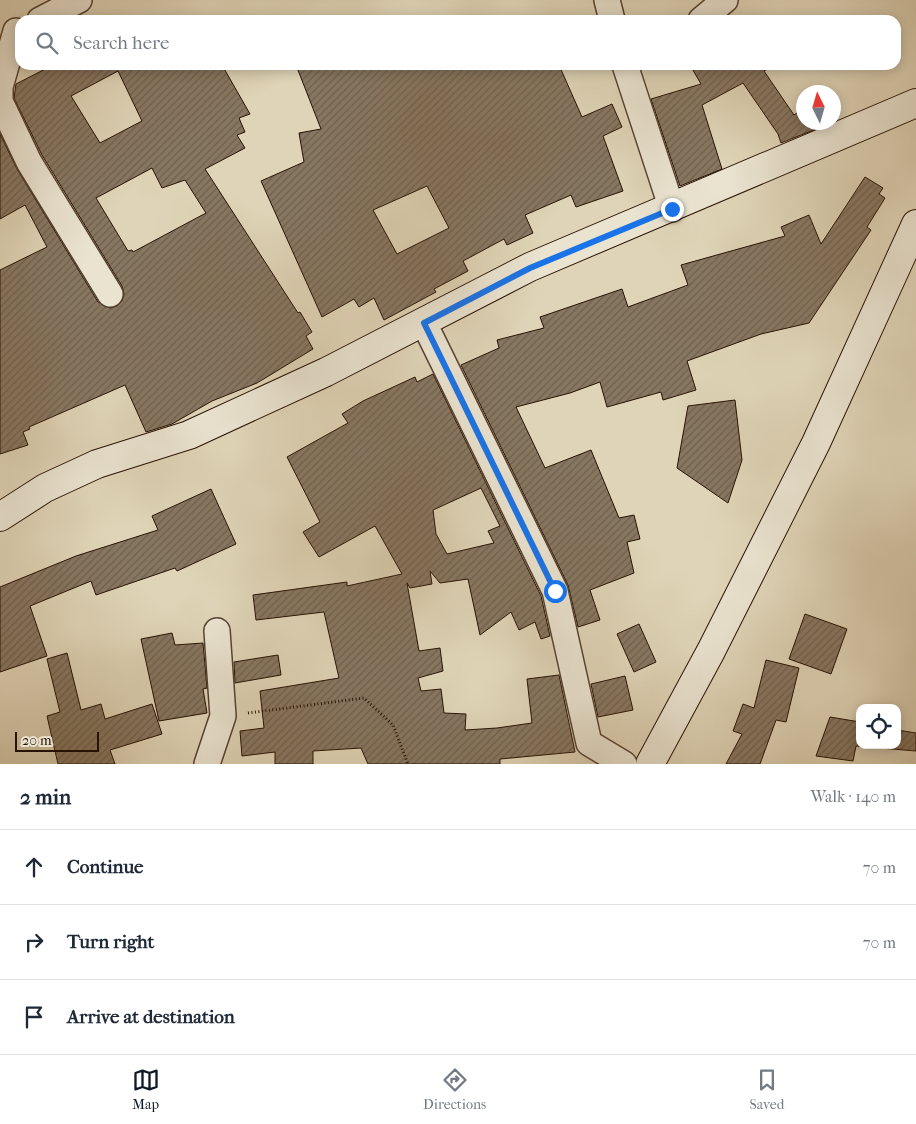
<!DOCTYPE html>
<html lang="en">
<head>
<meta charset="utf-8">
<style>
	:root { --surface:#fff; --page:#f2f2f3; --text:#1f2937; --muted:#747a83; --line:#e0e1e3; --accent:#111827 }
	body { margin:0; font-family:"IM FELL French Canon",serif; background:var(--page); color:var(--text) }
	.controls { position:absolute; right:15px; bottom:15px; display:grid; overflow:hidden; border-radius:10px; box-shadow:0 2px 12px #0003 }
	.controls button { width:45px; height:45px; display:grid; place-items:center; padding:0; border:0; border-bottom:1px solid var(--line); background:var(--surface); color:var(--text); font:25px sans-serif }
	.compass { position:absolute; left:796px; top:85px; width:45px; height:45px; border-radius:50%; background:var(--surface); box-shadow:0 2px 12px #0003; rotate:355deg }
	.scale { position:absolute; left:15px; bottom:12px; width:84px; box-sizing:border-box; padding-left:5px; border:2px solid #281204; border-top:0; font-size:14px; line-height:18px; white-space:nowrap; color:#281204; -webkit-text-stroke:4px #eae3d0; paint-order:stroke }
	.stop { position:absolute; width:15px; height:15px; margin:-11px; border:4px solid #1a73e8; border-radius:50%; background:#fff }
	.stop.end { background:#1a73e8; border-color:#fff; box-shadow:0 1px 5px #0008 }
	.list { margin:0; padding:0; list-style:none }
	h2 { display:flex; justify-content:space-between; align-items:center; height:65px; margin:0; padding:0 20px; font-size:21px }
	h2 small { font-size:16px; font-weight:400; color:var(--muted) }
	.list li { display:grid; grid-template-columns:32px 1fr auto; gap:15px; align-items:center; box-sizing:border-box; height:75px; padding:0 20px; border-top:1px solid var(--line) }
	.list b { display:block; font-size:19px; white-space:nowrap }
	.list em { font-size:16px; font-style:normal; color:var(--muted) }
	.icon { flex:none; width:28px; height:28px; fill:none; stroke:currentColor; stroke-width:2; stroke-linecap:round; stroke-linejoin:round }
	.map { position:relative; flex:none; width:916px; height:764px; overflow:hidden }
	.search { position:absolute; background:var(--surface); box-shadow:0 2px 12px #0003; left:15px; right:15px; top:15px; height:55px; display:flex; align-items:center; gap:12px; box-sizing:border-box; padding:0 18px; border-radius:15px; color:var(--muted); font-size:19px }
	.sheet { height:290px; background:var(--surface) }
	nav { display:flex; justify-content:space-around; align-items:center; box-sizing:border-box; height:70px; border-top:1px solid var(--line); background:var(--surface); font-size:14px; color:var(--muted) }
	nav a { display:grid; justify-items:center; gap:2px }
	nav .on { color:var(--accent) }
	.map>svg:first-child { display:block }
</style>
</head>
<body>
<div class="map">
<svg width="916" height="764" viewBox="0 0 916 764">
	<defs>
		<pattern id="building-hatch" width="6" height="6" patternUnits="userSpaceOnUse" patternTransform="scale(1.25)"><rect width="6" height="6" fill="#877761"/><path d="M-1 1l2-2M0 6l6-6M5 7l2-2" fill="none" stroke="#6e604e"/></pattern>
	</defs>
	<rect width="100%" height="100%" fill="#dfd4b7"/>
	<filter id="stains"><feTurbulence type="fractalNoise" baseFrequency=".004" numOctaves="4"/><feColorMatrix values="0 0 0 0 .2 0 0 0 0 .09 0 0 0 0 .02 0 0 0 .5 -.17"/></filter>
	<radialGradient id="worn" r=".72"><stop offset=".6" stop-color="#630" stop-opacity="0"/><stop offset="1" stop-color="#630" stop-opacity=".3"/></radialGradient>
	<g fill="url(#building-hatch)" stroke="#281204" fill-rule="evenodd">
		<path d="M53,65h169l28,49 -11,4 6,14 -8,3 8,13 -40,21 93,144 2,-1 12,20 -6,4 7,13 -56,34 -45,18 -40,23 -26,8 -21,-47 -96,42 1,2 -7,3 5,13 -28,9v-184l47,-23 -22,-42 -25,14v-85l17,35 81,133 12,6 7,-2 5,-5 2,-7 -2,-8 -80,-131 -28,-57 2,-14zM118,71l24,50 -42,22 -29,-47zM152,168l10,20 23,-8 21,33 -73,39 -1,-2 -4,1 -32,-53z"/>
		<path d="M296,65h263l23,52 30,-13 10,23 -19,9 20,55 -47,16 -5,-12 -46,20 8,18 -26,12 -3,-6 -41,22 5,10 -34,18 2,3 -52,28 -10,-22 -15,9 -5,-8 -32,18 -61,-136 43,-19 -5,-29 22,-4zM427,186l22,42 -52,26 -24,-44z"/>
		<polygon points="690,65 775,65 764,71 794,115 804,108 804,122 819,122 821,127 781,143 778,134 743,83 702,105 722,169 680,186 651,99 701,84"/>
		<polygon points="865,177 883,188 879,194 885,198 867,227 871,230 809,323 761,334 687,361 696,390 663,400 661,392 607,407 600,382 570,393 516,407 545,468 591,450 619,518 634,515 640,539 627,542 634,573 590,590 600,620 578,627 568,585 461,365 499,348 497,340 544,328 540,317 622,289 628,307 688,285 681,265 785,236 781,227 809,215 821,244"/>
		<path d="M433,374l108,222 9,40 -9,3 -6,-17 -16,8 -8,-18 -31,23 -12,-56 -28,4 -10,-12 2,13 -22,4 -3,-5 12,68 21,-3 3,23 -25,7 3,13 20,-2 3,24 22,1 -1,16 32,-2 35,-5 -5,-44 32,-4 16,77 -75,7v5h-132l-7,-16 -48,3v13h-38v-12l-33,4 -2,-25 24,-3 -4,-37 79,-13 -15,-66 -68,8 -3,-25 94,-13v4l55,-12 -27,-48 -56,31 -16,-25 17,-10 -33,-65 61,-34 -6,-9 21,-13 52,-24 2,5zM481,488l19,38 -12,5 6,12 -47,11 -11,-20 -3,-24z"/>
		<polygon points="735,400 742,460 728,503 677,468 688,406"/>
		<polygon points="211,489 236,544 177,571 175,568 96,595 91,581 30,606 47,656 0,672 0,587 76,556 158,530 152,516"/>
		<polygon points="805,614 847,629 831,674 789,659"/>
		<polygon points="639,624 656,662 634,672 617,634"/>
		<polygon points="172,633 175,645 203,643 207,688 203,689 207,713 159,721 141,639"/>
		<polygon points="67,653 81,710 101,704 105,719 152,704 162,734 110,750 115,764 58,764 47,716 60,712 47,659"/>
		<polygon points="278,655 281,675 235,683 234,662"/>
		<polygon points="766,660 799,668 786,722 776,720 760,764 726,764 742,734 733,731 743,704 754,708"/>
		<polygon points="625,676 633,710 598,717 591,684"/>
		<polygon points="830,717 860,722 860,745 897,745 897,730 916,733 916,751 856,746 853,761 816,756"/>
	</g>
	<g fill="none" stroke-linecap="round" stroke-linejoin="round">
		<defs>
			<g id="street">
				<polyline points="607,0 612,20"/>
				<polyline points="40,20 79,0"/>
				<polyline points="701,20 725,0"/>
				<polyline points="16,31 0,87 0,101 29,162 110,294"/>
				<polyline points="625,65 672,209"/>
				<polyline points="424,323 555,591 589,743 624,764"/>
				<polyline points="207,764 223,716 217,631"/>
			</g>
			<g id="secondary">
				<polyline points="0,517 45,488 97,464 189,435 326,372 530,267 916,103"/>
				<polyline points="650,764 711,651 816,443 916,224"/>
			</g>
		</defs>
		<use href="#street" stroke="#564231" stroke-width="28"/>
		<use href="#secondary" stroke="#281204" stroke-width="30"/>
		<polyline stroke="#281204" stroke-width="3" stroke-dasharray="1 2.5" stroke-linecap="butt" points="248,713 364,698 393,725 408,764"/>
		<use href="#street" stroke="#eae3d0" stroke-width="25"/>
		<use href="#secondary" stroke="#eae3d0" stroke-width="28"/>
	</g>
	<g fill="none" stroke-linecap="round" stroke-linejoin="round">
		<polyline stroke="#1a73e8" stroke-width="6" points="555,591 424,323 530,268 672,209"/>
	</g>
	<rect width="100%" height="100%" filter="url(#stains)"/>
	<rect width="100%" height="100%" fill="url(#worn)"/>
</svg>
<div class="controls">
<button><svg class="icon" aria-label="locate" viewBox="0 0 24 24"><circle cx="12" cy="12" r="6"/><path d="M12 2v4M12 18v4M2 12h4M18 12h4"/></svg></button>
</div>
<svg class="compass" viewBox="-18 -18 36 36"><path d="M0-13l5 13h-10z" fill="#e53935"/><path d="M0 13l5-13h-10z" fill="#747a83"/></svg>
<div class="scale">20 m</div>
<div class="stop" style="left:555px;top:591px"></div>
<div class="stop end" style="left:672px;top:209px"></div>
<div class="search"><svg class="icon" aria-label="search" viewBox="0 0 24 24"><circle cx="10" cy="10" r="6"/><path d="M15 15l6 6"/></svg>Search here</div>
</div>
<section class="sheet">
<h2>2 min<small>Walk · 140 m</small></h2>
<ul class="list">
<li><svg class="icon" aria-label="ahead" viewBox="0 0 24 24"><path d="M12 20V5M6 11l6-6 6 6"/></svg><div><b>Continue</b></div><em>70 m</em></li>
<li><svg class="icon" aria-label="right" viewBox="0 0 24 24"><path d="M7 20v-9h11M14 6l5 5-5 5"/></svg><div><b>Turn right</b></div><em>70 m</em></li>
<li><svg class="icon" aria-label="arrive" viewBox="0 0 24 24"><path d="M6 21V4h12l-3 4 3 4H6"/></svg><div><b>Arrive at destination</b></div></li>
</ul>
</section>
<nav>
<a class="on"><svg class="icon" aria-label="map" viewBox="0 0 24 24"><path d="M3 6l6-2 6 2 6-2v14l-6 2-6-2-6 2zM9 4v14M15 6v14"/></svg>Map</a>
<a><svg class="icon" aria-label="directions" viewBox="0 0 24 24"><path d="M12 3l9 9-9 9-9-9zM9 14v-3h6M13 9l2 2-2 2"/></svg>Directions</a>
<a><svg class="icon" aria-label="saved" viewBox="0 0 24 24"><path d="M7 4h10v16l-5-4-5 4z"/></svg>Saved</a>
</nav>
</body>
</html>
